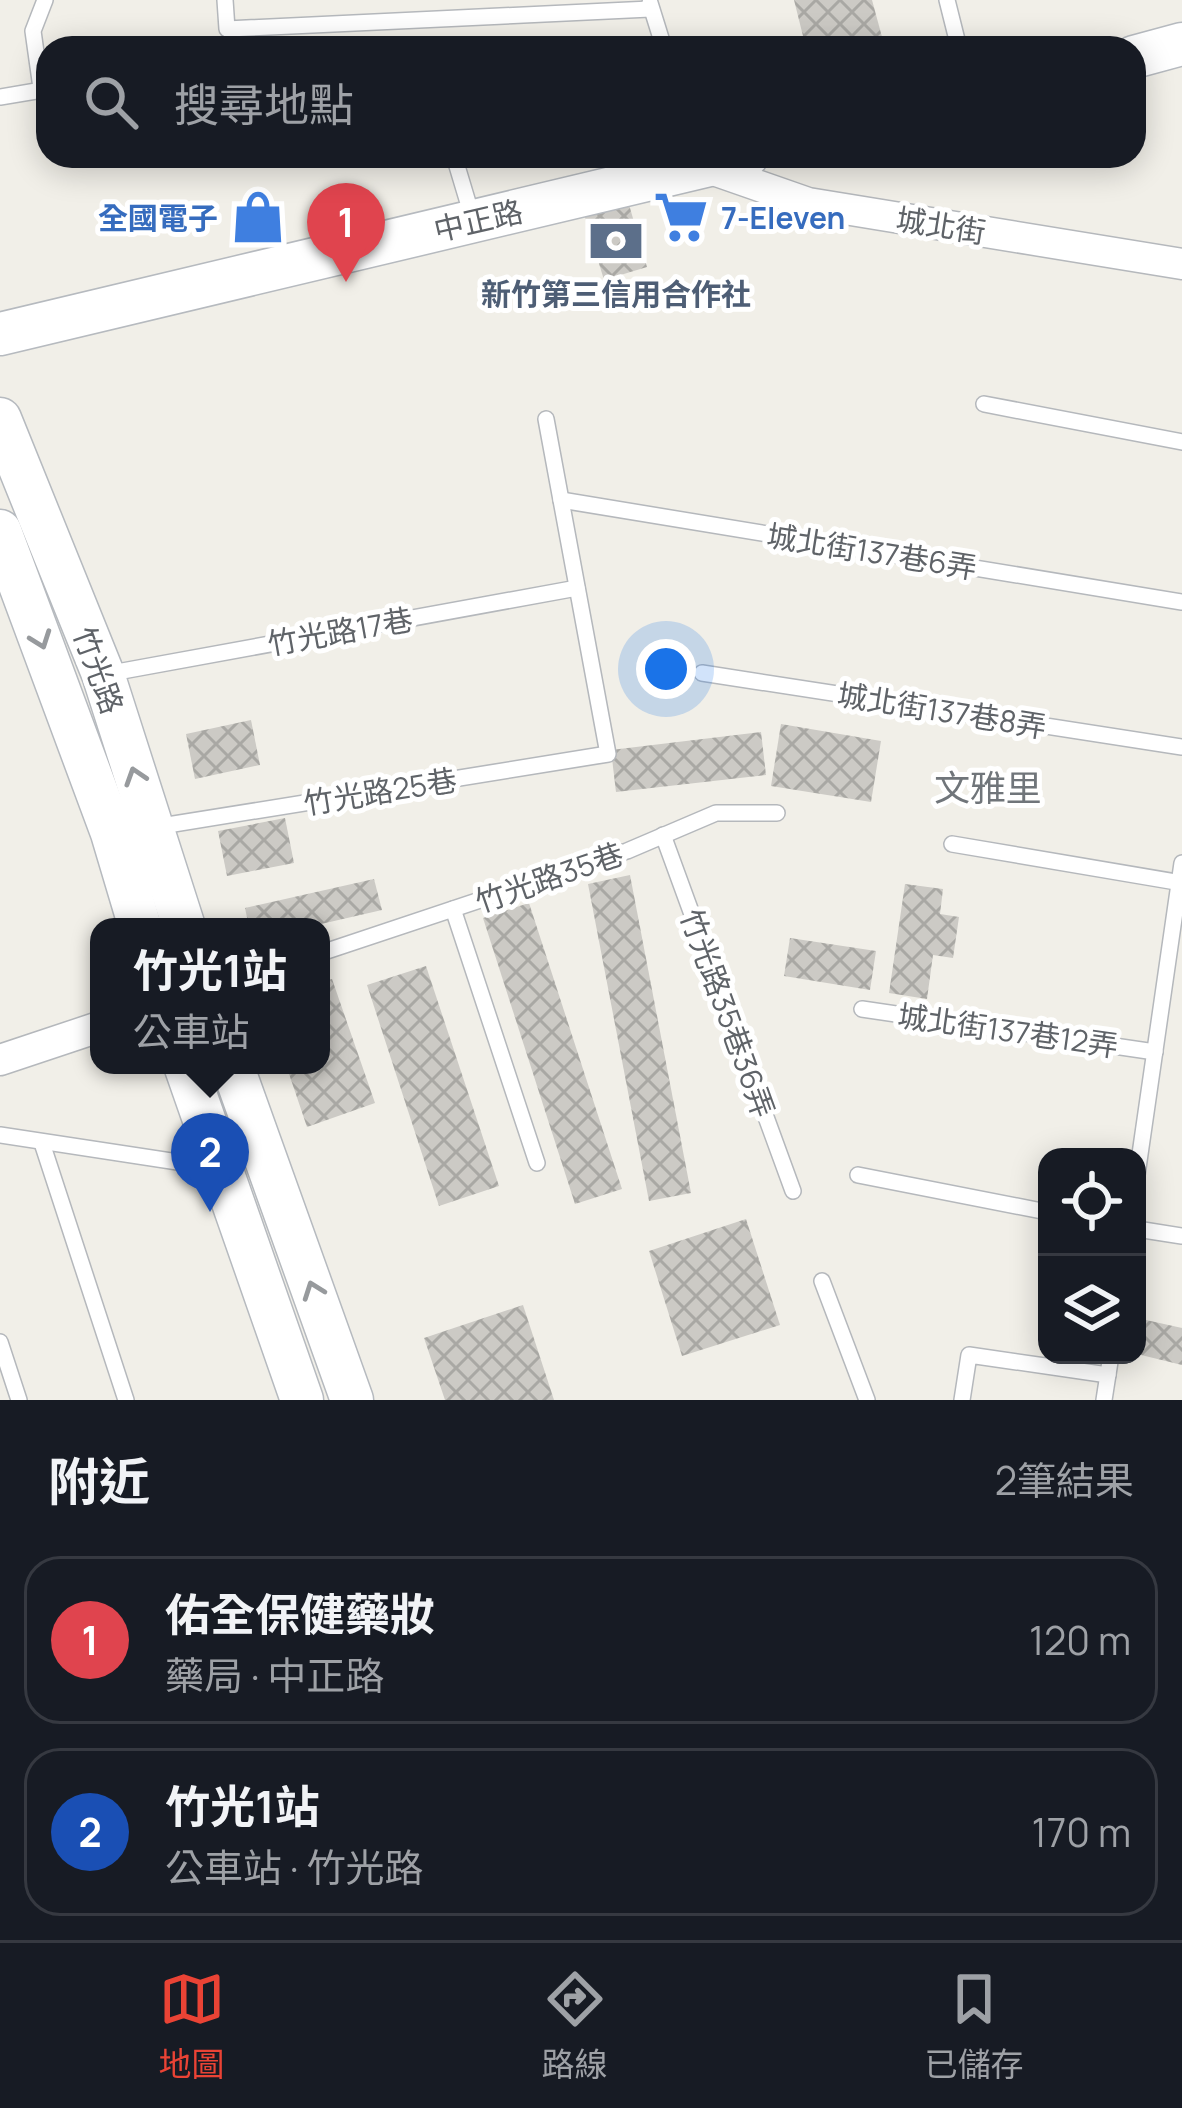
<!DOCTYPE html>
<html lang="zh-TW">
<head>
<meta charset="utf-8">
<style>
	:root { --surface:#171b24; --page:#20242c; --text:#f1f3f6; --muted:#9ea1a6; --line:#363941; --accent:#ea4335 }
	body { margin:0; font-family:Manrope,"Noto Sans TC",sans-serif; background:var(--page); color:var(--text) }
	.controls { position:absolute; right:36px; bottom:36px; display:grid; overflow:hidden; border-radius:24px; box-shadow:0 6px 30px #0003 }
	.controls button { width:108px; height:108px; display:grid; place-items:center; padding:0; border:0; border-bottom:3px solid var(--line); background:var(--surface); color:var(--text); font:60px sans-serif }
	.you { position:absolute; left:666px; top:669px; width:42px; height:42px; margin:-30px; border:9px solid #fff; border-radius:50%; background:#1a73e8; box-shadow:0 0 0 18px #1a73e833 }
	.badge { display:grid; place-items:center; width:78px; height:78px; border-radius:50%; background:var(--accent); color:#fff; font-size:39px; font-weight:700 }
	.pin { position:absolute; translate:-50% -99px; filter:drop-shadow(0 3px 6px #0008) }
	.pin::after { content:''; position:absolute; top:63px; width:42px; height:36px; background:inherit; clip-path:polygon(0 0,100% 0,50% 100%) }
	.popup { position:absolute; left:90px; top:918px; width:240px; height:156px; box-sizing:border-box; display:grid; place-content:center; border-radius:24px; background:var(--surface); filter:drop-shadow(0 3px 9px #0005); font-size:39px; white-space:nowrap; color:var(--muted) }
	.popup b { font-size:45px; color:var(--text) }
	.popup::after { content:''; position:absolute; left:50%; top:100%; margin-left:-24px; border:24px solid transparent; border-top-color:var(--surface) }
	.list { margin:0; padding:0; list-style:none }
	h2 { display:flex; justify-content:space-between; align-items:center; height:156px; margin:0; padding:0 48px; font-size:51px }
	h2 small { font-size:39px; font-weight:400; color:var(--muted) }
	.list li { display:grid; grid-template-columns:78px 1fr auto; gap:36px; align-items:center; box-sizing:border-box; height:168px; margin:0 24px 24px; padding:0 24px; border:3px solid var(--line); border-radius:36px }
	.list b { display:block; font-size:45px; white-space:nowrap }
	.list p { margin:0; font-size:39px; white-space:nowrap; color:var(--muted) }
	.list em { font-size:39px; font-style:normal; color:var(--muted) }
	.icon { flex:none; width:66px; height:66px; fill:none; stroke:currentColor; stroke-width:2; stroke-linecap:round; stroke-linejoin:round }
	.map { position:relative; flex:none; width:1182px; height:1400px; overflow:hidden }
	.search { position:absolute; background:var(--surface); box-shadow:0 6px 30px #0003; left:36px; right:36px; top:36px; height:132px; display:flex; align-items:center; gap:30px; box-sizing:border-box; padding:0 42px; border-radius:36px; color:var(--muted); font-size:45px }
	.sheet { height:540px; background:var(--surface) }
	nav { display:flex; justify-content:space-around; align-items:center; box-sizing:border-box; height:168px; border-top:3px solid var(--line); background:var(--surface); font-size:33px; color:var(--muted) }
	nav a { display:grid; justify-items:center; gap:6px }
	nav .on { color:var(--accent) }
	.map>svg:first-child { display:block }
</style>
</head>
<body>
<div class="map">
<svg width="1182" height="1400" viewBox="0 0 1182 1400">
	<defs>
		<pattern id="building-cross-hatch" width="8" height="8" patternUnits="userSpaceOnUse" patternTransform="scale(3)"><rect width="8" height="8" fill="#cccac5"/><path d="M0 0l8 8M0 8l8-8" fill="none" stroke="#a9a8a4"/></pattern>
	</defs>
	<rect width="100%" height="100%" fill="#f1efe8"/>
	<g fill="url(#building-cross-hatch)">
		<polygon points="794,0 872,0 885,48 806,48"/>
		<polygon points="628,201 647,267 604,280 584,214"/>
		<polygon points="251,720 260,765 195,779 186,734"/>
		<polygon points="781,724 881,741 871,802 771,786"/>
		<polygon points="761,732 766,775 616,792 611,750"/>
		<polygon points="285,818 294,863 227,876 218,831"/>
		<polygon points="630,875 691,1193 649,1201 588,884"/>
		<polygon points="374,879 382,910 308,927 249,927 245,908"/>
		<polygon points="905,884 943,889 940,914 959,917 953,958 933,955 927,999 889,993"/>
		<polygon points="529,903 622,1189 575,1204 483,918"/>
		<polygon points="790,938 876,951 870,990 784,976"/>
		<polygon points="426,966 499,1186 439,1206 367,985"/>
		<polygon points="332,979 375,1103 307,1127 286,1065 321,1065 321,982"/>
		<polygon points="746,1219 780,1325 682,1356 649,1251"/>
		<polygon points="523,1305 554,1400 445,1400 424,1338"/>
		<polygon points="1137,1318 1182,1328 1182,1365 1137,1354"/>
	</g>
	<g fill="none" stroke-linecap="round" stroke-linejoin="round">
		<defs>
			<g id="lane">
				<polyline points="225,0 227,29 650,9"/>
				<polyline points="947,0 959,48"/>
				<polyline points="650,3 664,48"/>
				<polyline points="41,88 33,31 45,0"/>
				<polyline points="0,97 48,89"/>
				<polyline points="454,156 472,216"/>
				<polyline points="984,404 1182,442"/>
				<polyline points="561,500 1182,602"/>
				<polyline points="702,673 1182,747"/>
				<polyline points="106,674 577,588"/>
				<polyline points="155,827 608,754 546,419"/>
				<polyline points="663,835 793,1191"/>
				<polyline points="952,844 1182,883"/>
				<polyline points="453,909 537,1163"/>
				<polyline points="321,953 627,851 716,813 777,813"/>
				<polyline points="862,1009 1155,1052"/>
				<polyline points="0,1135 217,1168"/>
				<polyline points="42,1143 126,1400"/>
				<polyline points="858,1175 1047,1212"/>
				<polyline points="1137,1175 1182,863"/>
				<polyline points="1137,1229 1182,1236"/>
				<polyline points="822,1281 867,1400"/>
				<polyline points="0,1342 19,1400"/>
				<polyline points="962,1400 969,1355 1108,1375"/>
				<polyline points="1104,1400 1111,1355"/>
			</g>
			<g id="street">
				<polyline points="705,167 808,203 1182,264"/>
				<polyline points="0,1060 99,1027"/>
			</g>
			<g id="secondary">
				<polyline points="1134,57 1182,44"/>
				<polyline points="0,334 747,156"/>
				<polyline points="0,419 103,674 184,927"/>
				<polyline points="0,531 112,833 140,927"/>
				<polyline points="185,1065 302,1400"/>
				<polyline points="232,1065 352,1400"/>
			</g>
		</defs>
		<use href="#lane" stroke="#b5b8bc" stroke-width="18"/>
		<use href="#street" stroke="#b5b8bc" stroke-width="33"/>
		<use href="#secondary" stroke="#b6babf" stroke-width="45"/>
		<use href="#lane" stroke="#fff" stroke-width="15"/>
		<use href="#street" stroke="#fff" stroke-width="30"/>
		<use href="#secondary" stroke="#fff" stroke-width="42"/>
	</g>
	<defs><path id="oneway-chevron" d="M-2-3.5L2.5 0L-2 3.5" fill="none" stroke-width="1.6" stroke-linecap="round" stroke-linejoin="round" transform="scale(3)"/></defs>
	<g stroke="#979a9d">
		<use href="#oneway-chevron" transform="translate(41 640) rotate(70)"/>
		<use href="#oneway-chevron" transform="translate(135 776) rotate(-108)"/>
		<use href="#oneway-chevron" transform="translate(313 1290) rotate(-110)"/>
	</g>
	<defs>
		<symbol id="shop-bare" viewBox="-9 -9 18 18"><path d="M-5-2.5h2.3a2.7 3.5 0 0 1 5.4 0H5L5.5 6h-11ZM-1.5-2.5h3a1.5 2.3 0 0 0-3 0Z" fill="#3f7fe0" stroke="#fff" stroke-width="2.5" paint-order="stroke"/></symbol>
		<symbol id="supermarket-bare" viewBox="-9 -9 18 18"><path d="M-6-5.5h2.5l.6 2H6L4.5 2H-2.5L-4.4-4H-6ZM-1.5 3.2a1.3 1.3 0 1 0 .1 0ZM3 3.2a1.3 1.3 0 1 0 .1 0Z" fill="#3f7fe0" stroke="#fff" stroke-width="2.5" paint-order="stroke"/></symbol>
		<symbol id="bank-bare" viewBox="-9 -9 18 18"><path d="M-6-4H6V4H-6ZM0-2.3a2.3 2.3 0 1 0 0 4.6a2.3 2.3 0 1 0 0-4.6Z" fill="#5c6f8a" stroke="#fff" stroke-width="2.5" paint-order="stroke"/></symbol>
	</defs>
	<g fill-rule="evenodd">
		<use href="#shop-bare" x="220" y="179" width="76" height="76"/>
		<use href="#supermarket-bare" x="643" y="179" width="76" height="76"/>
		<use href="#bank-bare" x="578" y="203" width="76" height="76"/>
	</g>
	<g text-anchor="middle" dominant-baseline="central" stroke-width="10" stroke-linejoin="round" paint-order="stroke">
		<g font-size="30" font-weight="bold" fill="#366cbe" stroke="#fff" text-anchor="end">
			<text x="218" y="217">全國電子</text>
			<text x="721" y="217" text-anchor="start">7-Eleven</text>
		</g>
		<g font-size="30" fill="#5f6368" stroke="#fff">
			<text transform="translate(478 220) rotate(-13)">中正路</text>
			<text transform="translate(941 225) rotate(9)">城北街</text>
			<text transform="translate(872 551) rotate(9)">城北街137巷6弄</text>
			<text transform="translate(340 631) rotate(-10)">竹光路17巷</text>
			<text transform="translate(99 670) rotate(70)">竹光路</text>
			<text transform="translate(942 710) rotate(9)">城北街137巷8弄</text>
			<text transform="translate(380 791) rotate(-9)">竹光路25巷</text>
			<text transform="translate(549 877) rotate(-19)">竹光路35巷</text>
			<text transform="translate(728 1013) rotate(70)">竹光路35巷36弄</text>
			<text transform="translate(1008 1030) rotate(8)">城北街137巷12弄</text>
		</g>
		<g font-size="30" font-weight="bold" fill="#4e5e75" stroke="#fff">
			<text x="616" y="293">新竹第三信用合作社</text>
		</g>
		<g font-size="36" fill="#70757a" stroke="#fff">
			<text x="988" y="787">文雅里</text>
		</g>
	</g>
</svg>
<div class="controls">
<button><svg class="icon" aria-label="locate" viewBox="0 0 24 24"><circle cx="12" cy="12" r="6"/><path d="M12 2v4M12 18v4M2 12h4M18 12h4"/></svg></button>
<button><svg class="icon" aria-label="layers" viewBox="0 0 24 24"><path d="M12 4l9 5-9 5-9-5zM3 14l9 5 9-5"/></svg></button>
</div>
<div class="you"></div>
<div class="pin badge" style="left:346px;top:282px;background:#e0444e">1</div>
<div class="pin badge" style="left:210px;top:1212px;background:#1a4fb4">2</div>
<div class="popup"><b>竹光1站</b>公車站</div>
<div class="search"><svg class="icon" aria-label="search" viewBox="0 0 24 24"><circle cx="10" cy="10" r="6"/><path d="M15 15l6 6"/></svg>搜尋地點</div>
</div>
<section class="sheet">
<h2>附近<small>2筆結果</small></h2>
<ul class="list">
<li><span class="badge" style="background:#e0444e">1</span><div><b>佑全保健藥妝</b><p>藥局 · 中正路</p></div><em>120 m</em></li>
<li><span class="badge" style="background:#1a4fb4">2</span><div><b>竹光1站</b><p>公車站 · 竹光路</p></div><em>170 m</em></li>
</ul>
</section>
<nav>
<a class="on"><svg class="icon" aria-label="map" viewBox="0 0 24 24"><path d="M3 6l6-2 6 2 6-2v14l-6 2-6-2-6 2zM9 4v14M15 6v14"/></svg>地圖</a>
<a><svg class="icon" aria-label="directions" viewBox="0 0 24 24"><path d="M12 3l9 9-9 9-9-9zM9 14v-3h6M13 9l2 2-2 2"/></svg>路線</a>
<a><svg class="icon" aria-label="saved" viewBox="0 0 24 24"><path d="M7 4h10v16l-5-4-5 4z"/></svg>已儲存</a>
</nav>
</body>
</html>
